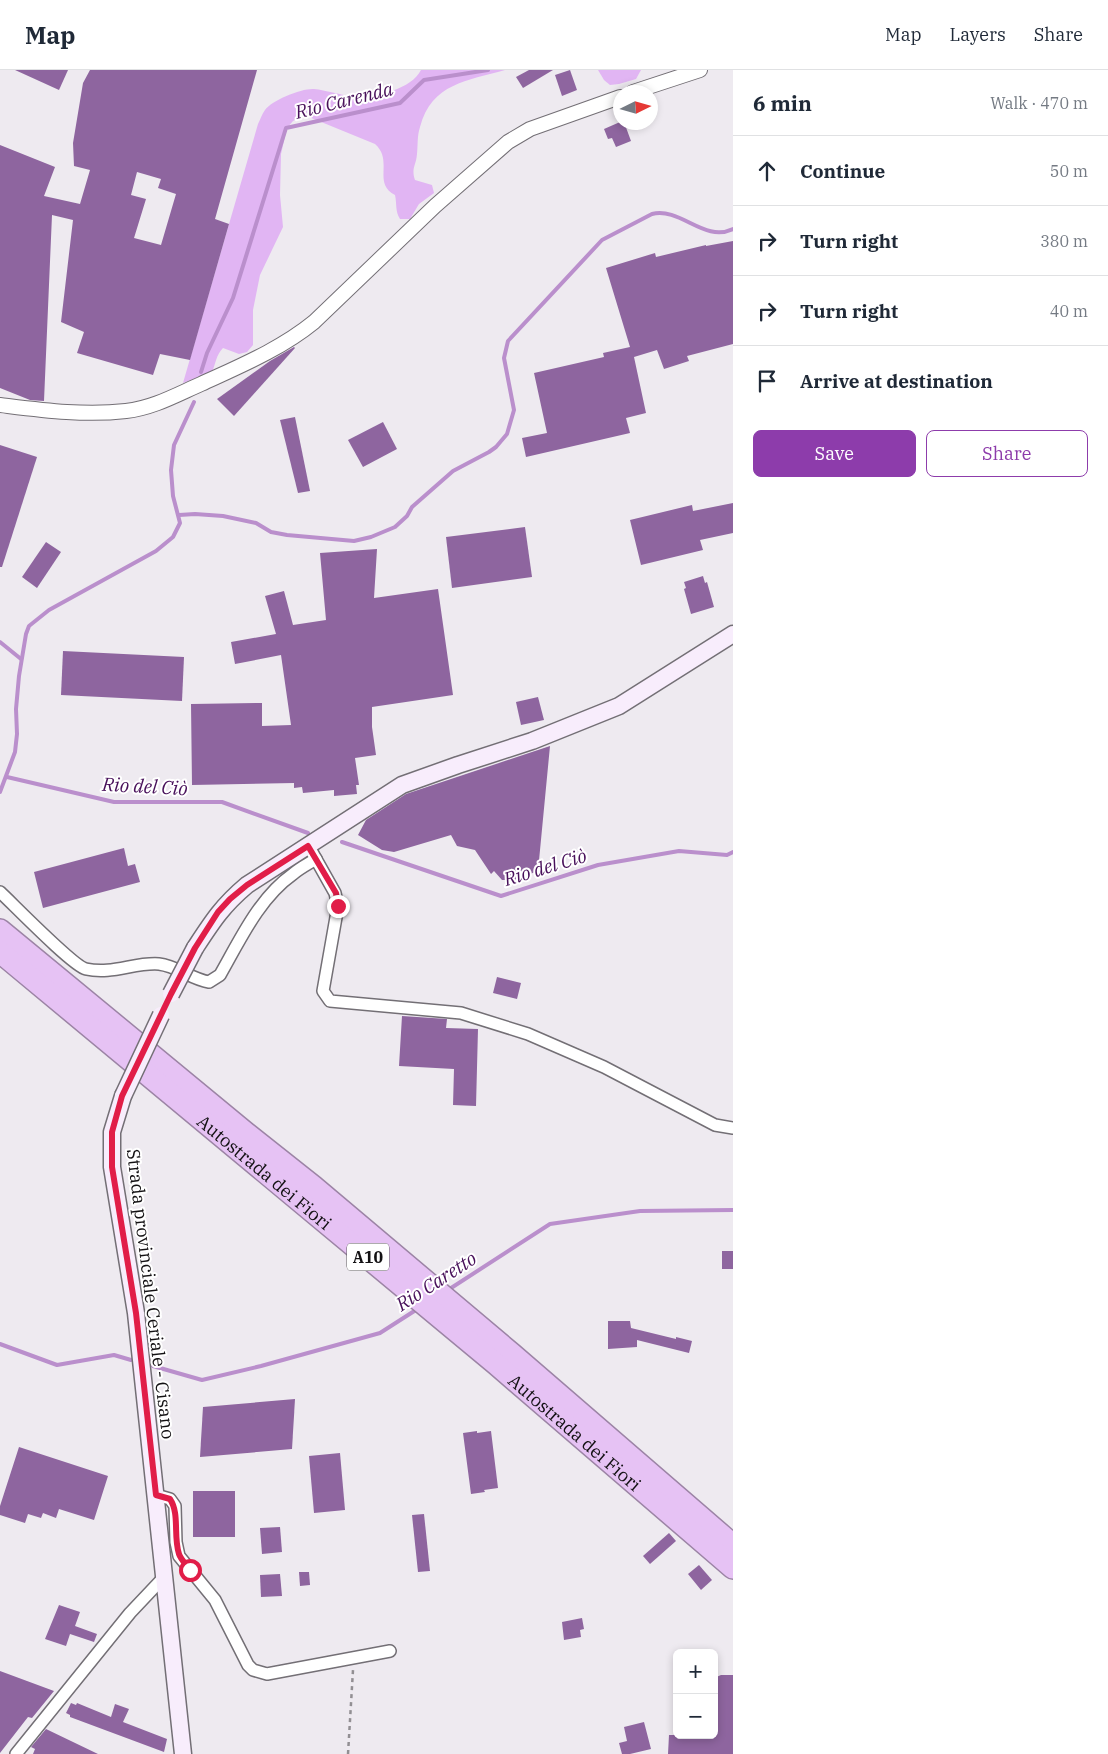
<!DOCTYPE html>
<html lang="en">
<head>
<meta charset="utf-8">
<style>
	:root { --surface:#fff; --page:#f6f6f7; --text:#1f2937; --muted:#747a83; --line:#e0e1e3; --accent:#8d3cab }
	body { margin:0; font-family:"IBM Plex Serif",serif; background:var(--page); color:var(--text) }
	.controls { position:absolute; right:15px; bottom:15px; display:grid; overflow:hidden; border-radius:8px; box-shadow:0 2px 8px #0003 }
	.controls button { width:45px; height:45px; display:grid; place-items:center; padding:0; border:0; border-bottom:1px solid var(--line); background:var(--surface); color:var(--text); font:25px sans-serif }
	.compass { position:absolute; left:613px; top:15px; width:45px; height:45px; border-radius:50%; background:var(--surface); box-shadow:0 2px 8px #0003; rotate:85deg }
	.stop { position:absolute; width:15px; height:15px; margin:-11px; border:4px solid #e11d48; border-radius:50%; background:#fff }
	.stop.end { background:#e11d48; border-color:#fff; box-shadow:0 1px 5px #0008 }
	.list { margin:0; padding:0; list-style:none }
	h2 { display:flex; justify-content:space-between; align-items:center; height:65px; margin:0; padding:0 20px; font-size:21px }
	h2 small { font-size:16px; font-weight:400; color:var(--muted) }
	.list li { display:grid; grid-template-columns:32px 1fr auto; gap:15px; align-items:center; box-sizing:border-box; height:70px; padding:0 20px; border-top:1px solid var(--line) }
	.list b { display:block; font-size:19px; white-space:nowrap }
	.list em { font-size:16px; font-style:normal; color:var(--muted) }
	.actions { display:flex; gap:10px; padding:15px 20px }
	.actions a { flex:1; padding:11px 0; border:1px solid var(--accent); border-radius:8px; text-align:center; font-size:18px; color:var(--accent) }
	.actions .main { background:var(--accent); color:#fff }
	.icon { flex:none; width:28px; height:28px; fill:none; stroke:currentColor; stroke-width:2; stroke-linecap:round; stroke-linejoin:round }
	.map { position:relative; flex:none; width:733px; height:1684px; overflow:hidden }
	header { display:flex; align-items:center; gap:30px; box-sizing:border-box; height:70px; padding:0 25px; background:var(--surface); border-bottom:1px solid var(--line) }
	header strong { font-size:24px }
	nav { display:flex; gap:28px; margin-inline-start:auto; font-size:18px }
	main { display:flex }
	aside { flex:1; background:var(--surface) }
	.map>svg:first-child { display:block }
</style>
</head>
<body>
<header>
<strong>Map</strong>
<nav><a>Map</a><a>Layers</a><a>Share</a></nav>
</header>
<main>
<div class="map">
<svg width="733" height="1684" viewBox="0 0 733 1684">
	<rect width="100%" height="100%" fill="#eeeaf0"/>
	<g fill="#e1b5f3">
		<path d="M421,0h84c-38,11 -73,13 -85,57 -3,9 -2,18 -3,27 -1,12 -6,14 -2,26l17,5 2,8 -15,11 -9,15h-10c-5,-8 -3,-15 -5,-24 -23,-12 -1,-34 -20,-51l-66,-27h-9l-7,4 -6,7 -6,26 -1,41 3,32 -23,48 -7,35v35l-6,7 -8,2 -16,-6c-7,7 -7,15 -11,24l-29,11 75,-259c2,-4 4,-10 7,-14 7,-10 37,-22 49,-21 12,1 25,6 38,7 22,1 58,-5 69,-26z"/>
		<polygon points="598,0 641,0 636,9 619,14 610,15 604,10"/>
	</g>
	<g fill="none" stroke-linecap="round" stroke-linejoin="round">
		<g stroke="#ba8fcc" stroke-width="4">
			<polyline points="201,302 207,283 233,228 286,58 400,33 424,10 488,0"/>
			<path d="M179,445l16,-1 28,2 33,7 15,9 16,3 67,6 17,-4 24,-10 12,-11 5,-9 41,-36 36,-19 7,-5 11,-13 7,-24 -10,-52 4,-17 94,-101 50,-26c29,-7 52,29 81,15"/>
			<polyline points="0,572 21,589"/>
			<polyline points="7,707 114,732 222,732 308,763"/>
			<polyline points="0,722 15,682 17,664 16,639 19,606 26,564 29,556 49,540 156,481 173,467 180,453 173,426 171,400 174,375 194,332"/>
			<polyline points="342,772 501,826 598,795 679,781 727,785 733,782"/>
			<polyline points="448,1220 550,1154 640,1141 733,1140"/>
			<polyline points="0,1274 57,1295 114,1285 131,1290"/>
			<polyline points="153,1296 202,1310 261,1296 380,1263 419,1238"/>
		</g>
	</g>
	<g fill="#8e659f" fill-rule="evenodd">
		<polygon points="15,0 68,0 59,20"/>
		<path d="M90,0h167l-42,149 14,5 -39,136 -30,-6 -7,21 -76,-22 7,-21 -23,-10 12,-102 -21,-5 -8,186 -14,-1 -30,-12v-243l55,22 -11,29 36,8 10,-34 -16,-4 -1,-23 10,-60zM137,102l24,7 -3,9 18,6 -15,51 -27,-7 12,-39 -15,-4z"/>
		<polygon points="529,0 553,0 523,18 516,7"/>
		<polygon points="570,0 577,20 562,26 555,5"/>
		<polygon points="620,52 624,52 631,71 616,77 612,68 608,69 604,59"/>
		<polygon points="733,171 733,274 687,286 689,291 664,299 657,280 634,287 646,343 626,348 630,363 526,387 522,368 547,363 534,303 604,287 603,283 630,277 606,198 655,183 656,187 706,175 706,176"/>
		<polygon points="294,277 295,278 234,346 217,329 270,291"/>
		<polygon points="295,347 310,421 298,423 280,350"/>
		<polygon points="383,352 397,379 363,397 348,370"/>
		<polygon points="0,375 37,387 2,497 0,497"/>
		<polygon points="733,433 733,463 700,470 703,480 641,495 630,450 692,435 693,441"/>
		<polygon points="525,457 532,507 452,518 446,467"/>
		<polygon points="46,472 61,482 37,518 22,507"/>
		<polygon points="377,479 374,528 438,519 453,625 372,637 372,657 376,685 355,688 359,715 356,715 357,724 334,726 334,720 303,723 302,717 294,718 294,713 192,715 191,634 262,633 262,656 291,655 281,585 235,594 231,572 276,564 265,526 284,521 293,555 326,550 320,483"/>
		<polygon points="703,506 705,513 707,512 714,537 691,544 684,519 686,518 684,512"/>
		<polygon points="63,581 184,587 182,631 61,625"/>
		<polygon points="538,627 544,650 521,655 516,632"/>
		<polygon points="550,676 538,801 514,810 502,810 494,801 491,804 475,780 457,776 451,765 394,782 382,780 358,765 366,750 406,724"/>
		<polygon points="124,778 128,796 135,794 140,812 43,838 34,802"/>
		<polygon points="497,907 521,913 517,929 493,923"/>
		<polygon points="402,946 447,949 446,958 478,959 476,1036 453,1035 454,999 399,996"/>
		<rect x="722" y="1181" width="11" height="18"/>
		<polygon points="608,1251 630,1251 631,1258 676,1269 676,1267 692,1271 689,1283 637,1270 637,1277 608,1279"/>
		<polygon points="295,1329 292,1379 200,1387 203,1337"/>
		<polygon points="477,1361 477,1363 491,1361 498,1418 484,1420 485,1422 471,1424 463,1363"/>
		<polygon points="19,1377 108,1406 94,1450 59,1439 56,1448 43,1443 41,1448 28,1444 25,1453 0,1445 0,1436"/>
		<polygon points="340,1383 345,1440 314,1443 309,1386"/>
		<rect x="193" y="1421" width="42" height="46"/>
		<polygon points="424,1444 430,1501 418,1502 412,1445"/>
		<polygon points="280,1457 282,1482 262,1484 260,1458"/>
		<polygon points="669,1463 676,1471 650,1494 643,1486"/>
		<polygon points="699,1495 712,1510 701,1520 688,1504"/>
		<polygon points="299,1502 309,1502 310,1515 300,1516"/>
		<polygon points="280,1504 282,1526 261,1527 260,1505"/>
		<polygon points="59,1535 80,1542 75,1556 97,1564 94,1572 70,1564 66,1576 45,1569"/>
		<polygon points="582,1548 584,1559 580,1560 581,1567 564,1570 562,1552"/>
		<polygon points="0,1601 54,1621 32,1648 28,1647 0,1683"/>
		<polygon points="721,1605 733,1605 733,1684 668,1684 669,1665 714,1665 714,1608"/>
		<polygon points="71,1633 76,1635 77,1633 111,1647 115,1634 129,1639 123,1652 167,1669 164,1682 70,1647 70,1645 66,1643"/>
		<polygon points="644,1652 651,1679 630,1684 622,1684 619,1673 627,1671 624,1657"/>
		<polygon points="46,1659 98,1684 33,1684 35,1679 31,1677"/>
	</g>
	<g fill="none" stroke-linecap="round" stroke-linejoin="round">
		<defs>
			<g id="minor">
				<polyline points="308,775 335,823 338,836 323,921 330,931 461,943 528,964 604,997 715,1055 733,1058"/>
				<path d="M0,822c13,12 73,74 86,77 26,6 49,-7 73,-5 18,2 32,15 50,18l11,-7c20,-35 39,-77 73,-101 7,-6 15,-10 23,-15"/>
				<polyline points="156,1425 170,1429 175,1436 176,1472 179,1486 215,1530 248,1595 253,1600 267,1604 390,1581"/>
				<polyline points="16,1684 130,1543 165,1506"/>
			</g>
			<g id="tertiary">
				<polyline points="633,22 700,0"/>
				<path d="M0,335c41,5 84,11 126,6 27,-3 50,-16 75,-27 39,-18 80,-35 113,-62l121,-116 73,-64 22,-13 90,-32"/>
			</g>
			<g id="secondary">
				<path d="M195,878c17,-26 27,-42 52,-63l155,-100 56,-20 74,-24 87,-35 114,-72"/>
				<polyline points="123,1026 112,1062 112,1097 136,1243 183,1684"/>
			</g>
			<g id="motorway">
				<polyline points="0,860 246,1063 314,1117 512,1284 733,1475"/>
				<path id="s1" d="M0,882l496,412 237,204"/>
			</g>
		</defs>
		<use href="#minor" stroke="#736f75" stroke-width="14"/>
		<use href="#tertiary" stroke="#736f75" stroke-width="16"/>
		<use href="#secondary" stroke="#736f75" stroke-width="19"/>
		<use href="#motorway" stroke="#9c84a5" stroke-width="24"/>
		<polyline stroke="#928f93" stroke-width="2.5" stroke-dasharray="4 4" stroke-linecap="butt" points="348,1684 353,1600"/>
		<use href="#minor" stroke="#fff" stroke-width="11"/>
		<use href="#tertiary" stroke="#fff" stroke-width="14"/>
		<use href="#secondary" stroke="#f8edfc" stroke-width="16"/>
		<use href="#motorway" stroke="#e6c2f4" stroke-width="21"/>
		<defs>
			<g id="secondary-bridge">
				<polyline points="171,924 195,878"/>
				<polyline points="123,1026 161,945"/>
			</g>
		</defs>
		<use href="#secondary-bridge" stroke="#736f75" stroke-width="19" stroke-linecap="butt"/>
		<use href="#secondary-bridge" stroke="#f8edfc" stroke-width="16"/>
	</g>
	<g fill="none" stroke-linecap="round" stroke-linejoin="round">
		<path stroke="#e11d48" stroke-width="6" d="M190,1500c-3,-5 -9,-10 -11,-16 -6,-18 1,-40 -9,-55l-14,-4 -20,-182 -24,-146v-35l10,-36 49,-102 24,-46 23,-36 12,-13 17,-14 61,-39 28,47 2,13"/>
	</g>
	<g text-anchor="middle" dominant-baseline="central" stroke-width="4" stroke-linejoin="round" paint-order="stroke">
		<rect fill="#fff" stroke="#5a585a" stroke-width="1" x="347" y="1173.5" width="42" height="27" rx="4"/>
		<g font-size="16" font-weight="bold" fill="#131113">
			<text x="368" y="1187">A10</text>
		</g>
		<g font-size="18" fill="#131113" stroke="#fff">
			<text stroke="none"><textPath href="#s1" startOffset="344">Autostrada dei Fiori</textPath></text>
			<text transform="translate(151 1224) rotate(83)">Strada provinciale Ceriale - Cisano</text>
			<text stroke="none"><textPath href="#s1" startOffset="749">Autostrada dei Fiori</textPath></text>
		</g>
		<g font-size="19" font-style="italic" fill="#48105a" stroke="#fff">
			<text transform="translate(344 30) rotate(-14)">Rio Carenda</text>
			<text transform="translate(145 716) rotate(3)">Rio del Ciò</text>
			<text transform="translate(545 797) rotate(-17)">Rio del Ciò</text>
			<text transform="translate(436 1211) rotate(-33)">Rio Caretto</text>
		</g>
	</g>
</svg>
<div class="controls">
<button>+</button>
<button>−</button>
</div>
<svg class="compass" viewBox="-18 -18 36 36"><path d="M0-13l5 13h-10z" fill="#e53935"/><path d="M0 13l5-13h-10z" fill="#747a83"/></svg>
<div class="stop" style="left:190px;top:1500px"></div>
<div class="stop end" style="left:338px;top:836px"></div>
</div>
<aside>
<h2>6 min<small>Walk · 470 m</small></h2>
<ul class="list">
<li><svg class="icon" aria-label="ahead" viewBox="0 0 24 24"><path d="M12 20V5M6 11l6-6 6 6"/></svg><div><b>Continue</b></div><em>50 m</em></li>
<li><svg class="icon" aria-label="right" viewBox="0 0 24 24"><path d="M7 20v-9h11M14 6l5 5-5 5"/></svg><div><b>Turn right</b></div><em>380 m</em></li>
<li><svg class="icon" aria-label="right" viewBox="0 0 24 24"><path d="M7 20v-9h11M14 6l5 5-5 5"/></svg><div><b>Turn right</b></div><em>40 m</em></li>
<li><svg class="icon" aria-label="arrive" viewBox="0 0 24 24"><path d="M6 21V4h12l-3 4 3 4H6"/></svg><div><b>Arrive at destination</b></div></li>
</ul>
<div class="actions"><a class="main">Save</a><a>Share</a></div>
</aside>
</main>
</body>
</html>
